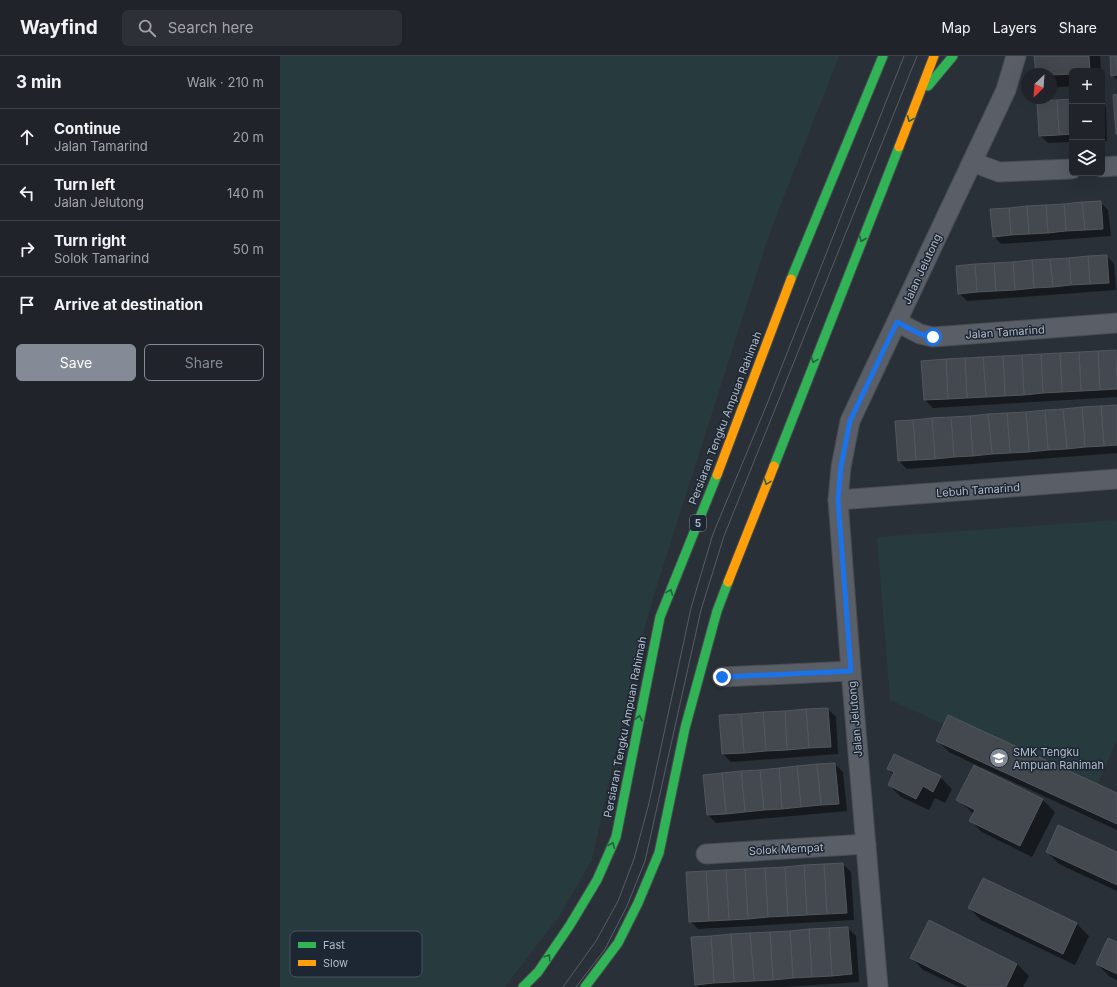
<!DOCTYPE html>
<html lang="en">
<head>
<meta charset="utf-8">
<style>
	:root { --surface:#20242a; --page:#2d3036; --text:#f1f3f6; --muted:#a2a4a8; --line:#3d4147; --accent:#848b96 }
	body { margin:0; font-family:Inter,sans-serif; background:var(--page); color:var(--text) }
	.controls { position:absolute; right:12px; top:12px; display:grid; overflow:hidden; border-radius:6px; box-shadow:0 4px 16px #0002 }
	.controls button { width:36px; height:36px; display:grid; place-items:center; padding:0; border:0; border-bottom:1px solid var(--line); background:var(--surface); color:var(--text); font:20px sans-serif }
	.compass { position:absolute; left:741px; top:12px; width:36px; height:36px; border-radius:50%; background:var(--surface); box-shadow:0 4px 16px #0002; rotate:205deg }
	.stop { position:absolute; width:12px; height:12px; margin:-9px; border:3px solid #1a73e8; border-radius:50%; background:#fff }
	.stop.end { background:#1a73e8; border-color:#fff; box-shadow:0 1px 4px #0008 }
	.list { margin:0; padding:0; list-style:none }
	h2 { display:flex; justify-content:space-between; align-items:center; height:52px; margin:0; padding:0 16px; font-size:17px }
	h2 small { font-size:13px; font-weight:400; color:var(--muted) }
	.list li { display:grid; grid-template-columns:26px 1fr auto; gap:12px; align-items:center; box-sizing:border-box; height:56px; padding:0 16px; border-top:1px solid var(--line) }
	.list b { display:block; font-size:15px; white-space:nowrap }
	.list p { margin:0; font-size:13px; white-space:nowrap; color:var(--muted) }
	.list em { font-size:13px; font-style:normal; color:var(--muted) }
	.actions { display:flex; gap:8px; padding:12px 16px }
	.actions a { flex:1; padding:9px 0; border:1px solid var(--accent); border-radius:6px; text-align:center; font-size:14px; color:var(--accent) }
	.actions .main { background:var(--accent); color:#fff }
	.icon { flex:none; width:22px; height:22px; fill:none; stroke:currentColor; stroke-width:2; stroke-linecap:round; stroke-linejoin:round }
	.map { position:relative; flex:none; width:837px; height:931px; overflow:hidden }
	header { display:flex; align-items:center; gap:24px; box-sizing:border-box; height:56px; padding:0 20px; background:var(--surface); border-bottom:1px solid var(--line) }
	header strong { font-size:19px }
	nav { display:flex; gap:22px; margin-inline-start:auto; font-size:14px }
	.search { width:280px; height:36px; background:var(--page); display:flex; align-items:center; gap:10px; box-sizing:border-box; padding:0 14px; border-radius:6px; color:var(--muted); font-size:15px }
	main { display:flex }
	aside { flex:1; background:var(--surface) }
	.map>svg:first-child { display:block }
</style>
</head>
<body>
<header>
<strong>Wayfind</strong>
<div class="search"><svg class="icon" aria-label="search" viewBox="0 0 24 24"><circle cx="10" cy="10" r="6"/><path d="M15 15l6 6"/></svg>Search here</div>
<nav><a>Map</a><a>Layers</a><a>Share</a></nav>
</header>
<main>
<aside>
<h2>3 min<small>Walk · 210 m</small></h2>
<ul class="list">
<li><svg class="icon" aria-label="ahead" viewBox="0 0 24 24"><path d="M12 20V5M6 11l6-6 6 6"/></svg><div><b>Continue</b><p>Jalan Tamarind</p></div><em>20 m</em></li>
<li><svg class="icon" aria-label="left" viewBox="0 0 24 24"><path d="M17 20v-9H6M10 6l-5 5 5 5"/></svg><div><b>Turn left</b><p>Jalan Jelutong</p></div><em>140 m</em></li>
<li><svg class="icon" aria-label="right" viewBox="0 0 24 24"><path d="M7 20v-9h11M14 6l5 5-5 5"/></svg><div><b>Turn right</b><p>Solok Tamarind</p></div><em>50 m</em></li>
<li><svg class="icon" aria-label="arrive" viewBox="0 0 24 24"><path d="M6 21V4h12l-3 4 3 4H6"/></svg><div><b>Arrive at destination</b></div></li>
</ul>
<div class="actions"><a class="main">Save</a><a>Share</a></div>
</aside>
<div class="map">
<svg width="837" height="931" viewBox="0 0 837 931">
	<rect width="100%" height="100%" fill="#2a3038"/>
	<g fill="#273a3e">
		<polygon points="0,0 559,0 489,179 374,539 355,607 312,804 278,862 225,931 0,931"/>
		<polygon points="837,464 837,684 814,736 610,644 597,481"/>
	</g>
	<g fill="#0007">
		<polygon points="755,0 820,0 821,15 792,15 792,30 771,32 771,18"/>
		<polygon points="831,0 837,0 837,24 832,19"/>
		<polygon points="792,44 792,86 768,87 760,79"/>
		<polygon points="822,47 826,51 827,85 822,85"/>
		<polygon points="820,146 828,154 831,180 721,188 714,180"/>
		<polygon points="827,200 834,208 836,234 687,245 679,237"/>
		<polygon points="836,295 837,341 653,352 645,344 642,306"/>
		<polygon points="837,350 837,397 627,413 619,405"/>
		<polygon points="548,653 556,661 558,698 451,706 443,698"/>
		<polygon points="657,684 837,738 837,774 701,711 700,713 763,744 775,756 752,801 702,776 690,764 694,758 678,744 696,709 669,696"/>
		<polygon points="555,708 563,716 567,755 436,767 428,759"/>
		<polygon points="608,713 660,721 672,733 665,747 655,742 649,754 621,741 609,729 614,719"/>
		<polygon points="767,796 837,797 837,835 779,808"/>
		<polygon points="563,808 571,816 574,864 418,873 410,865"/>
		<polygon points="703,823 797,868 809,880 795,909 701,864 689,852"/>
		<polygon points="568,872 576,880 579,926 505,931 419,931 416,928"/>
		<polygon points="837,887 837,924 829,920 817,908"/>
		<polygon points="631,901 737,908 749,920 743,931 679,931 643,914"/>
	</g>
	<g fill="#444950" stroke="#52575f">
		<polygon points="754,0 809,0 810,15 792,15 792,18 771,19 756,18"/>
		<polygon points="830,0 837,0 837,19 831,20"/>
		<polygon points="837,38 837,78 836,78 833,39"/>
		<polygon points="792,43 792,78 779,79 777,44"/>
		<polygon points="777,44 779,79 759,80 757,45"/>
		<polygon points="821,145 823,173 805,174 802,146"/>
		<polygon points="802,146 805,174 786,175 784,148"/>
		<polygon points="784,148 786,175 768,177 766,149"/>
		<polygon points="766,149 768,177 749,178 747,150"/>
		<polygon points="747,150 749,178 731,179 729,152"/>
		<polygon points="729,152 731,179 713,181 710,153"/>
		<polygon points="827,199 829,227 810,228 808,200"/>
		<polygon points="808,200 810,228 791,229 789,202"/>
		<polygon points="789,202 791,229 773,231 770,203"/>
		<polygon points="770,203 773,231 754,232 752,204"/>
		<polygon points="752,204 754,232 735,234 733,206"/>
		<polygon points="733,206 735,234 716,235 714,207"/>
		<polygon points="714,207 716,235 697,236 695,208"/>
		<polygon points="695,208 697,236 678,238 676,210"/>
		<polygon points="836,294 837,333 820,334 818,295"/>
		<polygon points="818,295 820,334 801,335 799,296"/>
		<polygon points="799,296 801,335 782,336 780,297"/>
		<polygon points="780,297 782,336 763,337 761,298"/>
		<polygon points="761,298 763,337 744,339 742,299"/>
		<polygon points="742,299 744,339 725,340 723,300"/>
		<polygon points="723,300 725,340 706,341 703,301"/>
		<polygon points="703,301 706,341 687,342 685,302"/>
		<polygon points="685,302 687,342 668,343 666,303"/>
		<polygon points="666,303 668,343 644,344 641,305"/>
		<polygon points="837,349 837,389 824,390 821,350"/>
		<polygon points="821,350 824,390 805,391 802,351"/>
		<polygon points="802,351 805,391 787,393 783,353"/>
		<polygon points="783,353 787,393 768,394 765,354"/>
		<polygon points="765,354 768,394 749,396 746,356"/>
		<polygon points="746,356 749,396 730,397 727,357"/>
		<polygon points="727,357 730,397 712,398 708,358"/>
		<polygon points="708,358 712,398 693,400 690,360"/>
		<polygon points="690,360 693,400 674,401 671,361"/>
		<polygon points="671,361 674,401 655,403 652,362"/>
		<polygon points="652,362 655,403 636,404 633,364"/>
		<polygon points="633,364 636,404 618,405 615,365"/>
		<polygon points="548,652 551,691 529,692 526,653"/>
		<polygon points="526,653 529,692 507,694 505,655"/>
		<polygon points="505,655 507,694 486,695 483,656"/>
		<polygon points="483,656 486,695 464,697 461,658"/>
		<polygon points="461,658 464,697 442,698 439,659"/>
		<polygon points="668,659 837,737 837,768 656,685"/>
		<polygon points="614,698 661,720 653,736 643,730 636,743 608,729 614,716 607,713"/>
		<polygon points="555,707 559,748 541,749 537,708"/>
		<polygon points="537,708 541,749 521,751 517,710"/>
		<polygon points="694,709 763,743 740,790 689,765 695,754 676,744"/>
		<polygon points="517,710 521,751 502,753 499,712"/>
		<polygon points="499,712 502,753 484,754 480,714"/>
		<polygon points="480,714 484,754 465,756 461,715"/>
		<polygon points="461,715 465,756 446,758 442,717"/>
		<polygon points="442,717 446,758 427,759 423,719"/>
		<polygon points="778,769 837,796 837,829 766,796"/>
		<polygon points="563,807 567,857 547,858 544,808"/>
		<polygon points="544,808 547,858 527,859 524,809"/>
		<polygon points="524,809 527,859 508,860 505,811"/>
		<polygon points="505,811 508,860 488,861 485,812"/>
		<polygon points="485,812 488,861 468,863 465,813"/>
		<polygon points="465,813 468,863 449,864 446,814"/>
		<polygon points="446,814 449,864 429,865 426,815"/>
		<polygon points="426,815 429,865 409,866 406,816"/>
		<polygon points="703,822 797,867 783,898 688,852"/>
		<polygon points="649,864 737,908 726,931 689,931 630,902"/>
		<polygon points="568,871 572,918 552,920 549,872"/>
		<polygon points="549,872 552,920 532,921 529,873"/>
		<polygon points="529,873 532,921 513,922 510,875"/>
		<polygon points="510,875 513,922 493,924 490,876"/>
		<polygon points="490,876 493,924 474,925 470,877"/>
		<polygon points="470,877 474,925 454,926 451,878"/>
		<polygon points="451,878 454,926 434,927 431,880"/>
		<polygon points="431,880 434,927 415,929 411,881"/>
		<polygon points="828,882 837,886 837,918 816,908"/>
	</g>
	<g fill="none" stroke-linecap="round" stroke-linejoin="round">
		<defs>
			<g id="street">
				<polyline points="692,106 719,116 792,113"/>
				<polyline points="822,111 837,110"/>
				<polyline points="617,266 640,278 653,281 837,267"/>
				<polyline points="558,444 837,423"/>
				<polyline points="442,621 571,615"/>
				<polyline points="426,798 586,788"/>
				<polyline points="598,931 571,615 558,444 561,411 570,365 726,34 736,0"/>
			</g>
			<g id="fast">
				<polyline points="648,30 673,0"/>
				<polyline points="511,223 603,0"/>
				<polyline points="494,410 619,91"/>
				<polyline points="243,931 258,916 290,869 317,824 336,781 380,561 437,419"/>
				<polyline points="305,931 338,887 358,847 379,797 405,672 437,555 448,526"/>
			</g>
			<g id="slow">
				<polyline points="619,91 654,0"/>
				<polyline points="437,419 511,223"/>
				<polyline points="448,526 494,410"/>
			</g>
		</defs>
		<use href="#street" stroke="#484c53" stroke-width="21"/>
		<use href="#fast" stroke="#474c53" stroke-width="11"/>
		<use href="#slow" stroke="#474c53" stroke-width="11"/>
		<use href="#street" stroke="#5a5e66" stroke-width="19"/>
		<use href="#fast" stroke="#30b455" stroke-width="9"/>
		<use href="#slow" stroke="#ff9f0a" stroke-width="9"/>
		<g stroke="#595d64" stroke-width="1">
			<polyline points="283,931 316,885 338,845 354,803 369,747 411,552 433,478 487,348 624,0"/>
			<polyline points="296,931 325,893 347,850 365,805 421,554 444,480 637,0"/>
		</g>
	</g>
	<defs><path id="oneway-chevron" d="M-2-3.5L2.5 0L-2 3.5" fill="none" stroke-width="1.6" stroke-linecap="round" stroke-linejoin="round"/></defs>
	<g stroke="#255f41">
		<use href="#oneway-chevron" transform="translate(630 63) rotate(112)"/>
		<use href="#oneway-chevron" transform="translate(582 183) rotate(112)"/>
		<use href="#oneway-chevron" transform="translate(534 304) rotate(111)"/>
		<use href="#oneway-chevron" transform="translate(487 426) rotate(111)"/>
		<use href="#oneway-chevron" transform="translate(390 536) rotate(-68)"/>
		<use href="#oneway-chevron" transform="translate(359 662) rotate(-78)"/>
		<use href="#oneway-chevron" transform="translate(332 789) rotate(-67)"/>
		<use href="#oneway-chevron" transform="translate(268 901) rotate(-56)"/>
	</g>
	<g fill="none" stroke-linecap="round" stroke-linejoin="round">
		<polyline stroke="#1a73e8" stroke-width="5" points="442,621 571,615 558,444 561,410 570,365 617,266 640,278 653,281"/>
	</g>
	<defs>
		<symbol id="school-disc" viewBox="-11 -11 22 22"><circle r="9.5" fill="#848b96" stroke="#1d2633"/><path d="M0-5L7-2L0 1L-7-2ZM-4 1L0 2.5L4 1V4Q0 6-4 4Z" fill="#fff"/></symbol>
	</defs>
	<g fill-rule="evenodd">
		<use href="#school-disc" x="708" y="691" width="22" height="22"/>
	</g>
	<g text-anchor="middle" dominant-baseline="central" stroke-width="3" stroke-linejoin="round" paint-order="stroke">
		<rect fill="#1d2633" stroke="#878f9c" stroke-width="1" x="410" y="459" width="16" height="16" rx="3"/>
		<g font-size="10" font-weight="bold" fill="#b4bcc9">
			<text x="418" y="467">5</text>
		</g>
		<g font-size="11" fill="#b4bcc9" stroke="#1d2633">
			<text transform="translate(642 213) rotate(-65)">Jalan Jelutong</text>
			<text transform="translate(725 276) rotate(-4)">Jalan Tamarind</text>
			<text transform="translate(445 362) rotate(-69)">Persiaran Tengku Ampuan Rahimah</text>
			<text transform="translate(698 434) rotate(-4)">Lebuh Tamarind</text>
			<text transform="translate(575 663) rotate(-95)">Jalan Jelutong</text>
			<text transform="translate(345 671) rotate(-79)">Persiaran Tengku Ampuan Rahimah</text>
			<text transform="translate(506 793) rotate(-3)">Solok Mempat</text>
		</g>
		<g font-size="11" fill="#b4bcc9" stroke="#1d2633" text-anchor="start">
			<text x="733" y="696">SMK Tengku<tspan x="733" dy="13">Ampuan Rahimah</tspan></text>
		</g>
	</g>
	<rect x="10" y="875" width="132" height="46" rx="6" fill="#1d2633" stroke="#4a5360" stroke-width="1"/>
	<rect x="18" y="886" width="18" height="6" fill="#30b455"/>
	<rect x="18" y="904" width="18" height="6" fill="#ff9f0a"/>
	<g font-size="11" fill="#b4bcc9">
		<text x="43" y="893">Fast</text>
		<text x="43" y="911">Slow</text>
	</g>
</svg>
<div class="controls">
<button>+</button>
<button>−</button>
<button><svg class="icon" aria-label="layers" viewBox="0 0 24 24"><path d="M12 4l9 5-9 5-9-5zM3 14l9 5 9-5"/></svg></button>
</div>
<svg class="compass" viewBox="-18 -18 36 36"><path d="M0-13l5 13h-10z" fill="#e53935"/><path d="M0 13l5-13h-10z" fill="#a2a4a8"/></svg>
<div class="stop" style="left:653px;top:281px"></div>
<div class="stop end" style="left:442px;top:621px"></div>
</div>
</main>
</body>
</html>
